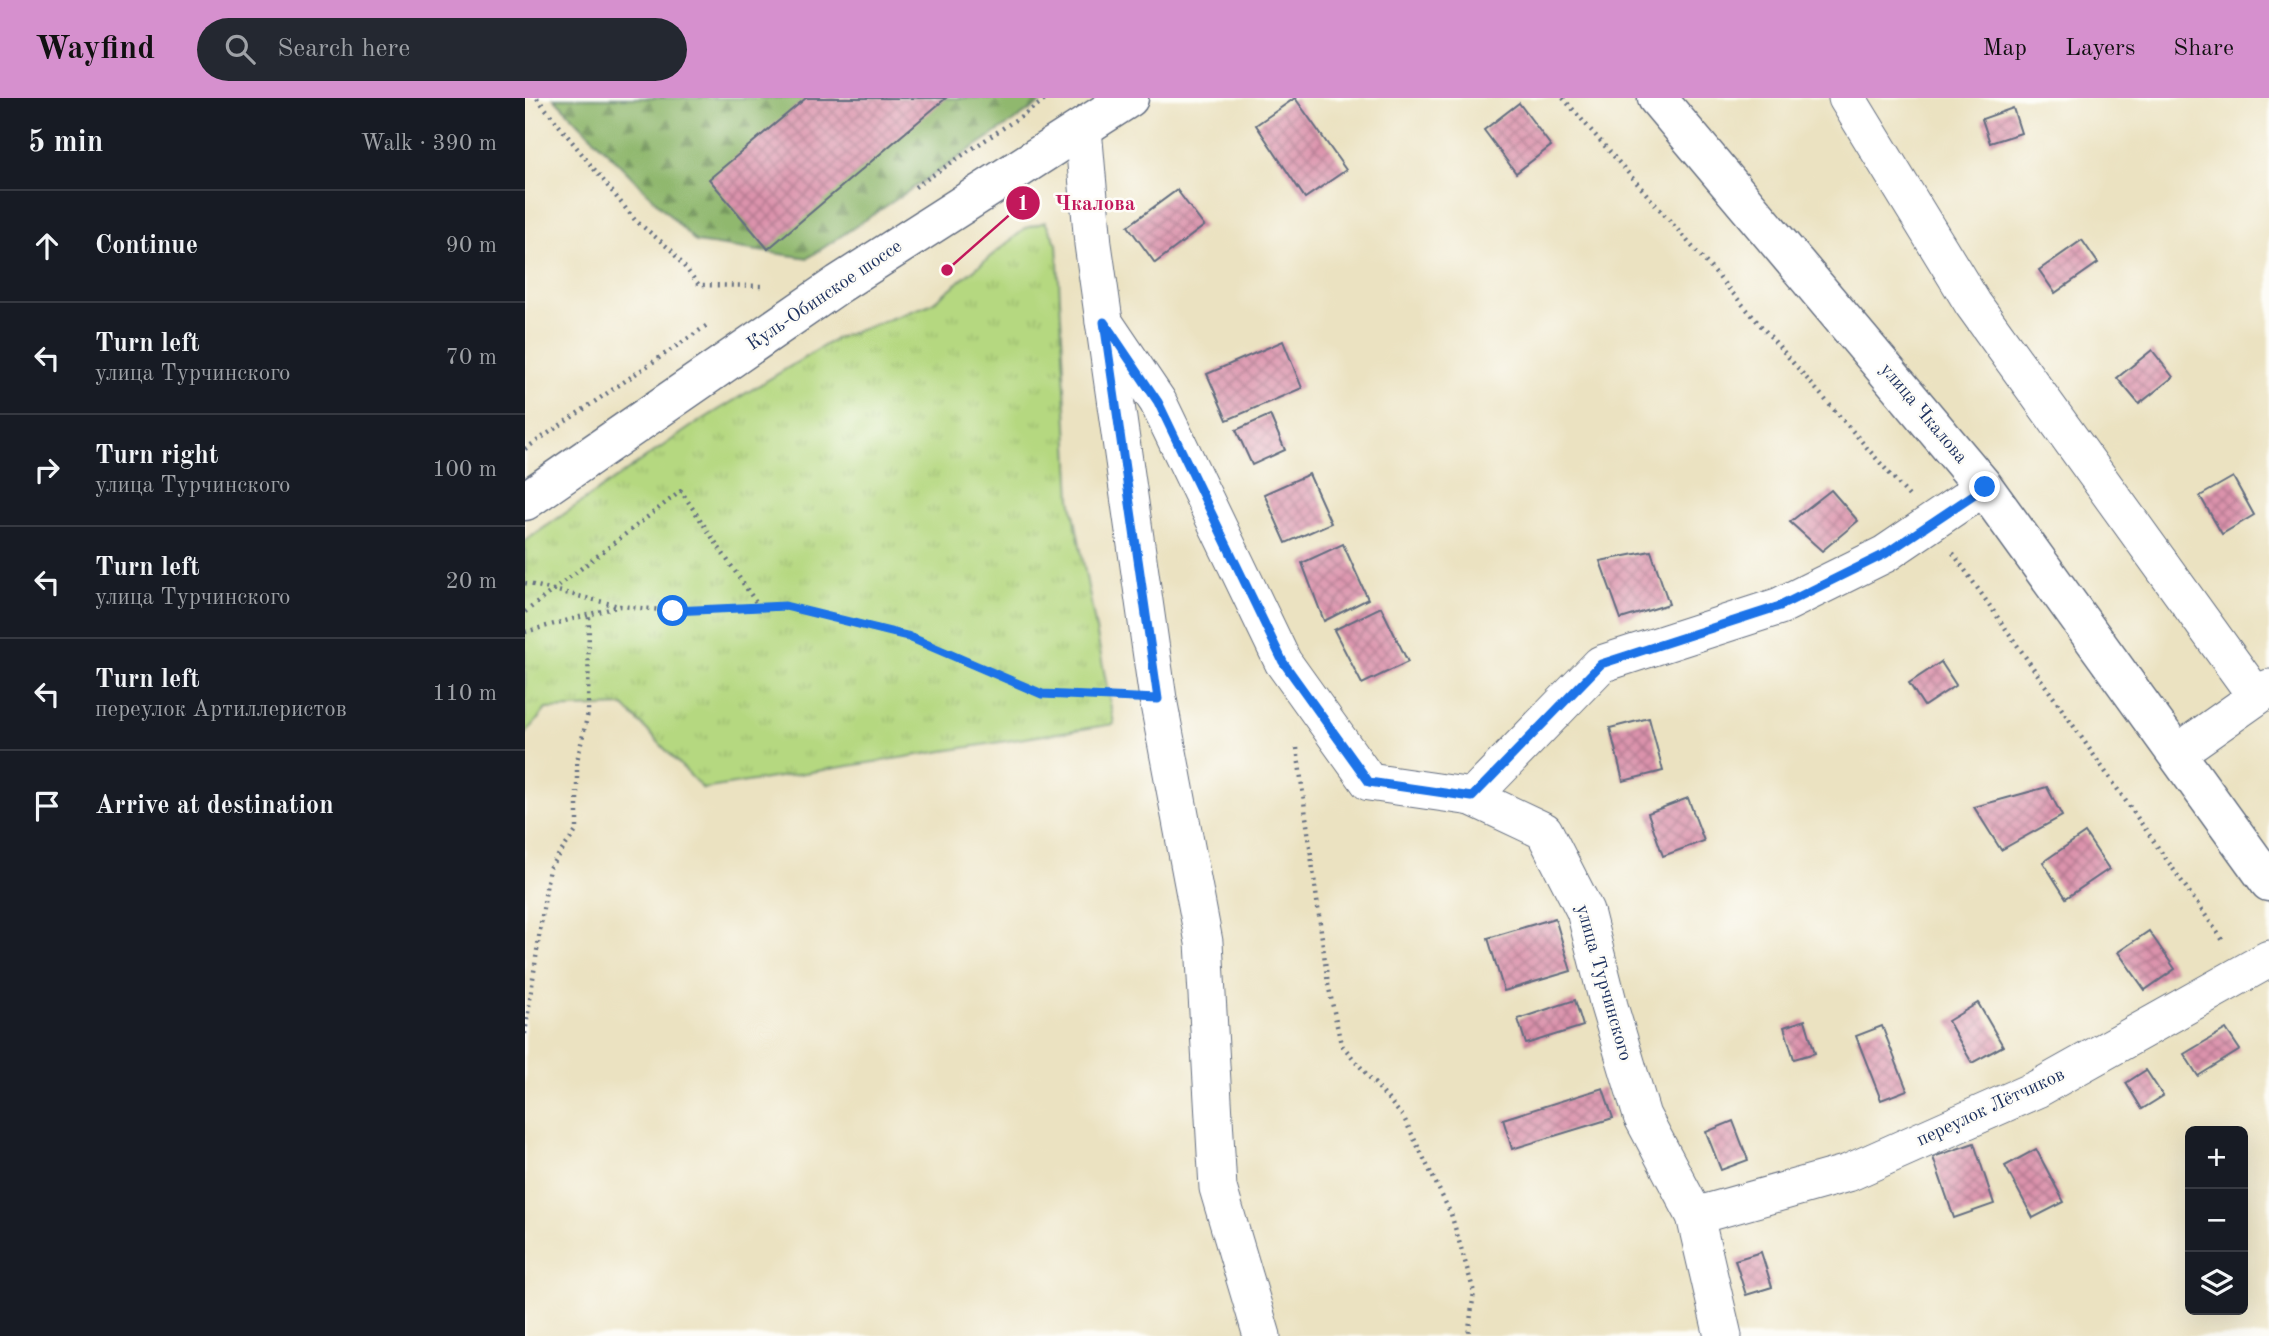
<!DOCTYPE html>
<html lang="en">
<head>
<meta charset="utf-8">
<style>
	:root { --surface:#171b24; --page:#242831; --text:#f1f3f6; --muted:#9ea1a6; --line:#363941; --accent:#d690ce }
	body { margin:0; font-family:"Old Standard TT",serif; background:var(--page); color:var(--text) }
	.controls { position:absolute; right:21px; bottom:21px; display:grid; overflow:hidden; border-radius:10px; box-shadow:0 7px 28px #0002 }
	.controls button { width:63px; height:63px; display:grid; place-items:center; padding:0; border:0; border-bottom:2px solid var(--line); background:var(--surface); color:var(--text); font:35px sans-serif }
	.stop { position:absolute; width:21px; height:21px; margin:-16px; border:5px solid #1a73e8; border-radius:50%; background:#fff }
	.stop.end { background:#1a73e8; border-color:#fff; box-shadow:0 2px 7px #0008 }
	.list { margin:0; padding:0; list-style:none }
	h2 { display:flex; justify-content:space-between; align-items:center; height:91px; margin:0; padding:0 28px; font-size:30px }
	h2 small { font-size:23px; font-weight:400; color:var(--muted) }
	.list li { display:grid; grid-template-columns:46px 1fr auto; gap:21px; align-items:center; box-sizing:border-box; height:112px; padding:0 28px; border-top:2px solid var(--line) }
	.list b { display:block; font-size:26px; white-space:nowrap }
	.list p { margin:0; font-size:23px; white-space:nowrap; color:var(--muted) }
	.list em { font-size:23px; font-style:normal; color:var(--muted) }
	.icon { flex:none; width:38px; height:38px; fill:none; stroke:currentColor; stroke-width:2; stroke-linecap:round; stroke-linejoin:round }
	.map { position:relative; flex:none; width:1744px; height:1238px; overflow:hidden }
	header { display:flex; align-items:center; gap:42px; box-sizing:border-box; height:98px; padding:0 35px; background:var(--accent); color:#111 }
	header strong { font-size:33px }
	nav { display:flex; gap:38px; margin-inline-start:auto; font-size:24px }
	.search { width:490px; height:63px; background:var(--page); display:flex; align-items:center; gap:18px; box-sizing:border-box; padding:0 24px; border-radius:38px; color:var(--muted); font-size:26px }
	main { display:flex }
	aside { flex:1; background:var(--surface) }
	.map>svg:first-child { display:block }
</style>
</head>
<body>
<header>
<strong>Wayfind</strong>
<div class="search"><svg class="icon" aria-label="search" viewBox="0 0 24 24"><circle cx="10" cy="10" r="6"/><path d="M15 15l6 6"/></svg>Search here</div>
<nav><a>Map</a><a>Layers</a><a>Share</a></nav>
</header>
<main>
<aside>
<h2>5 min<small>Walk · 390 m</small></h2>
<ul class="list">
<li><svg class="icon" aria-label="ahead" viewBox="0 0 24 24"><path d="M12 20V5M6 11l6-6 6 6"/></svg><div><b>Continue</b></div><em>90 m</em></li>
<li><svg class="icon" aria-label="left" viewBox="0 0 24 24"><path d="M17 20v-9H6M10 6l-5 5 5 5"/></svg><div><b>Turn left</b><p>улица Турчинского</p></div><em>70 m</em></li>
<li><svg class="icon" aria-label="right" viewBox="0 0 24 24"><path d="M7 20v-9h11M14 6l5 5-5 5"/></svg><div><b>Turn right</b><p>улица Турчинского</p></div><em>100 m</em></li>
<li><svg class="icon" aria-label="left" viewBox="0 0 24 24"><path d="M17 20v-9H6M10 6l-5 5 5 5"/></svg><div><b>Turn left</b><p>улица Турчинского</p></div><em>20 m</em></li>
<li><svg class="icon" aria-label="left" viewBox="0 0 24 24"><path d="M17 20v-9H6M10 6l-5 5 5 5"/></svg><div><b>Turn left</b><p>переулок Артиллеристов</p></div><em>110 m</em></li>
<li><svg class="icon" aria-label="arrive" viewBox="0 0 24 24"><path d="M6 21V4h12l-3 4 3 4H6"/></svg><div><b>Arrive at destination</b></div></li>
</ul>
</aside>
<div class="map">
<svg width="1744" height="1238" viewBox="0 0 1744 1238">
	<defs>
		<pattern id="grass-tufts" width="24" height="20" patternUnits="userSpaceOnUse" patternTransform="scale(1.75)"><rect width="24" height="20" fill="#b5d880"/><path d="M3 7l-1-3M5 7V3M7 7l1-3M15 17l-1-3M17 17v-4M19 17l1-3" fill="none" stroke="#9bba71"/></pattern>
		<pattern id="forest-firs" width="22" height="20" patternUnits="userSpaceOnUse" patternTransform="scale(1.75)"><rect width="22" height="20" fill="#90b86e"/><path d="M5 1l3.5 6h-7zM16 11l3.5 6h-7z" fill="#75965e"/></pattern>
		<pattern id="building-cross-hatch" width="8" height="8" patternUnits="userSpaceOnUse" patternTransform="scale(1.75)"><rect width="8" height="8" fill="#db93ac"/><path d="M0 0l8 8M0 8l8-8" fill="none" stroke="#b1788f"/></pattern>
	</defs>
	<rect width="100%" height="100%" fill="#fdfcf7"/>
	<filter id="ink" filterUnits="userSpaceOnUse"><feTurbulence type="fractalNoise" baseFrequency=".0143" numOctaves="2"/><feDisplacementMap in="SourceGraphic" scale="14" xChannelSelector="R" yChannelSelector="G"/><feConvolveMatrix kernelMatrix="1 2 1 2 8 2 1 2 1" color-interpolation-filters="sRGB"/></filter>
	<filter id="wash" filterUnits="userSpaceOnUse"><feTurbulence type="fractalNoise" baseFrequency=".00686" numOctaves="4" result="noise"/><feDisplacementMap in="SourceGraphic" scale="28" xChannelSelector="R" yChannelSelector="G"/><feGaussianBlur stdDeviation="1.57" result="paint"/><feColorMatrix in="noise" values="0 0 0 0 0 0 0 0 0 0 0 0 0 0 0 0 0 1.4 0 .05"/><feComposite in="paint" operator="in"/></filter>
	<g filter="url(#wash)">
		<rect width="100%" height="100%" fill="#ebe2c1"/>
		<polygon fill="url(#grass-tufts)" stroke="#68846f" stroke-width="2" points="520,124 532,146 546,400 589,626 178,691 99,608 21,611 0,637 0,443 167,328 312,240 406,206 501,130"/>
		<polygon fill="url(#forest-firs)" stroke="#567466" stroke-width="2" points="29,0 523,0 283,160 171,144"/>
		<g id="blocks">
			<g fill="url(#building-cross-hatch)">
				<polygon points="281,0 421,0 243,151 184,81"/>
				<polygon points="770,0 821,72 780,100 731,27"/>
				<polygon points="994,5 1026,48 991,75 959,32"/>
				<polygon points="1488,10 1496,35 1465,45 1457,21"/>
				<polygon points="652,92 679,128 630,165 603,128"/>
				<polygon points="1557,142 1573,165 1530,195 1514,172"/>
				<polygon points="758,243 777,290 702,322 682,276"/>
				<polygon points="1627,252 1648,279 1614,306 1592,280"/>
				<polygon points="745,317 760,352 727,367 711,332"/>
				<polygon points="784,376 806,425 761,445 739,396"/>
				<polygon points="1708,379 1729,417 1697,436 1675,398"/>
				<polygon points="1306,392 1333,423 1297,453 1265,424"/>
				<polygon points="818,446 843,501 799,523 777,465"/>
				<polygon points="1126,453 1144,506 1096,521 1075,463"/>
				<polygon points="856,509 883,564 837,586 809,532"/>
				<polygon points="1416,564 1431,587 1399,608 1384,585"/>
				<polygon points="1124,620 1138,673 1098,683 1085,630"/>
				<polygon points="1522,689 1537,718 1476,752 1449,709"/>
				<polygon points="1163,700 1179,743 1138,758 1123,715"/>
				<polygon points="1560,735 1584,771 1541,800 1518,764"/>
				<polygon points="1030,820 1046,873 979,893 963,840"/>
				<polygon points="1624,833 1650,871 1620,892 1593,854"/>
				<polygon points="1050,902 1058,928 1001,946 993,921"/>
				<polygon points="1453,905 1478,948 1447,965 1423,923"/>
				<polygon points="1280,922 1290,955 1269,961 1259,929"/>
				<polygon points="1357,928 1382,992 1356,1002 1331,938"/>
				<polygon points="1701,931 1715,952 1673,978 1659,956"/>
				<polygon points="1621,972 1638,998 1617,1011 1601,985"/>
				<polygon points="1078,990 1088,1020 987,1051 978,1021"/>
				<polygon points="1208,1023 1223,1062 1196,1072 1181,1034"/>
				<polygon points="1449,1045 1469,1106 1429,1120 1408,1059"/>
				<polygon points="1511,1051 1539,1104 1508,1120 1480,1068"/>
				<polygon points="1236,1154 1247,1189 1221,1197 1210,1162"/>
			</g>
		</g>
	</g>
	<g filter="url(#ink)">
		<use href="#blocks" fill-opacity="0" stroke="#646e81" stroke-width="2"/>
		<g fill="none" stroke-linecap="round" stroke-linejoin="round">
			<defs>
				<g id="minor">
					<polyline points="1322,0 1448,206 1731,598"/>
					<polyline points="558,31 568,146 633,601 679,844 693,1090 737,1238"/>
					<polyline points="579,224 633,304 758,564 844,684 947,699 1019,733 1060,813 1084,908 1117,1018 1170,1118 1198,1238"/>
					<polyline points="1669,643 1744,590"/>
					<polyline points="947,699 1076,566 1255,508 1360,456 1459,389"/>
					<polyline points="1170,1118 1323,1075 1512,991 1744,861"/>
				</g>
				<polyline id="secondary" points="0,403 314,186 604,0"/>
				<polyline id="primary" points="1132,0 1459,389 1744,784"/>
			</defs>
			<use href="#minor" stroke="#646e81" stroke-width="39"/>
			<use href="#secondary" stroke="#646e81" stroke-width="41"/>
			<use href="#primary" stroke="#646e81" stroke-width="41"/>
			<g stroke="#646e81" stroke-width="4.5" stroke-dasharray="2 5" stroke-linecap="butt">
				<polyline points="12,0 110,122 146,152 174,187 240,188"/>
				<polyline points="1038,0 1384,398"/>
				<polyline points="390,89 523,0"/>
				<polyline points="0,351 184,226"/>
				<polyline points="1428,455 1699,844"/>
				<polyline points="0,485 94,508"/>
				<polyline points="0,514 156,393 234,509"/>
				<polyline points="0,534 95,508 147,513 260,508 381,538 517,596 596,600"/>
				<polyline points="772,650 803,886 816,946 879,1020 926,1116 949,1194 943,1238"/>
				<polyline points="0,936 24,770 52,732 52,663 63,615 64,517"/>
			</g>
			<use href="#minor" stroke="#fff" stroke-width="37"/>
			<use href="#secondary" stroke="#fff" stroke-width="38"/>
			<use href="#primary" stroke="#fff" stroke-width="38"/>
		</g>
	</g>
	<g fill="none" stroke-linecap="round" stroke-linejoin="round" filter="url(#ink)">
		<polyline stroke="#1a73e8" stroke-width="9" points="148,513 260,508 382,538 517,596 633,601 579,224 633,304 758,564 844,684 947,699 1076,566 1255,508 1360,456 1460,389"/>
	</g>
	<g text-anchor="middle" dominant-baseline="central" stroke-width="5" stroke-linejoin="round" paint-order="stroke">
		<g font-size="19" fill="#1b2f5e" stroke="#fdfcf7">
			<text transform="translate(300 198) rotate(-34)">Куль-Обинское шоссе</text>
			<text transform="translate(1398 316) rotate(50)">улица Чкалова</text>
			<text transform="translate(1078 885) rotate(74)">улица Турчинского</text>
			<text transform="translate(1466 1010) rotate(-25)">переулок Лётчиков</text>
		</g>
	</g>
	<path fill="none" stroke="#c2185b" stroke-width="2.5" d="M422 172L498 105"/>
	<g fill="#c2185b" stroke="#fdfcf7" stroke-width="2.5">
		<circle cx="422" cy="172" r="7"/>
		<circle cx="498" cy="105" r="18"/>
	</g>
	<g font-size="21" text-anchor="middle" font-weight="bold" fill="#fff">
		<text x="498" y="112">1</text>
	</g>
	<g font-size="21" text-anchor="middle" font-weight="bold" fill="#c2185b" stroke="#fdfcf7" stroke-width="5" stroke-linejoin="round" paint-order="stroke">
		<text x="570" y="112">Чкалова</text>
	</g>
</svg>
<div class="controls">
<button>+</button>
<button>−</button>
<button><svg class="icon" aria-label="layers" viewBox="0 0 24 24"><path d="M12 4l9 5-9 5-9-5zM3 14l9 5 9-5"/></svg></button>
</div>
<div class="stop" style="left:148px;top:513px"></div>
<div class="stop end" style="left:1460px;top:389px"></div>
</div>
</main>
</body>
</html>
